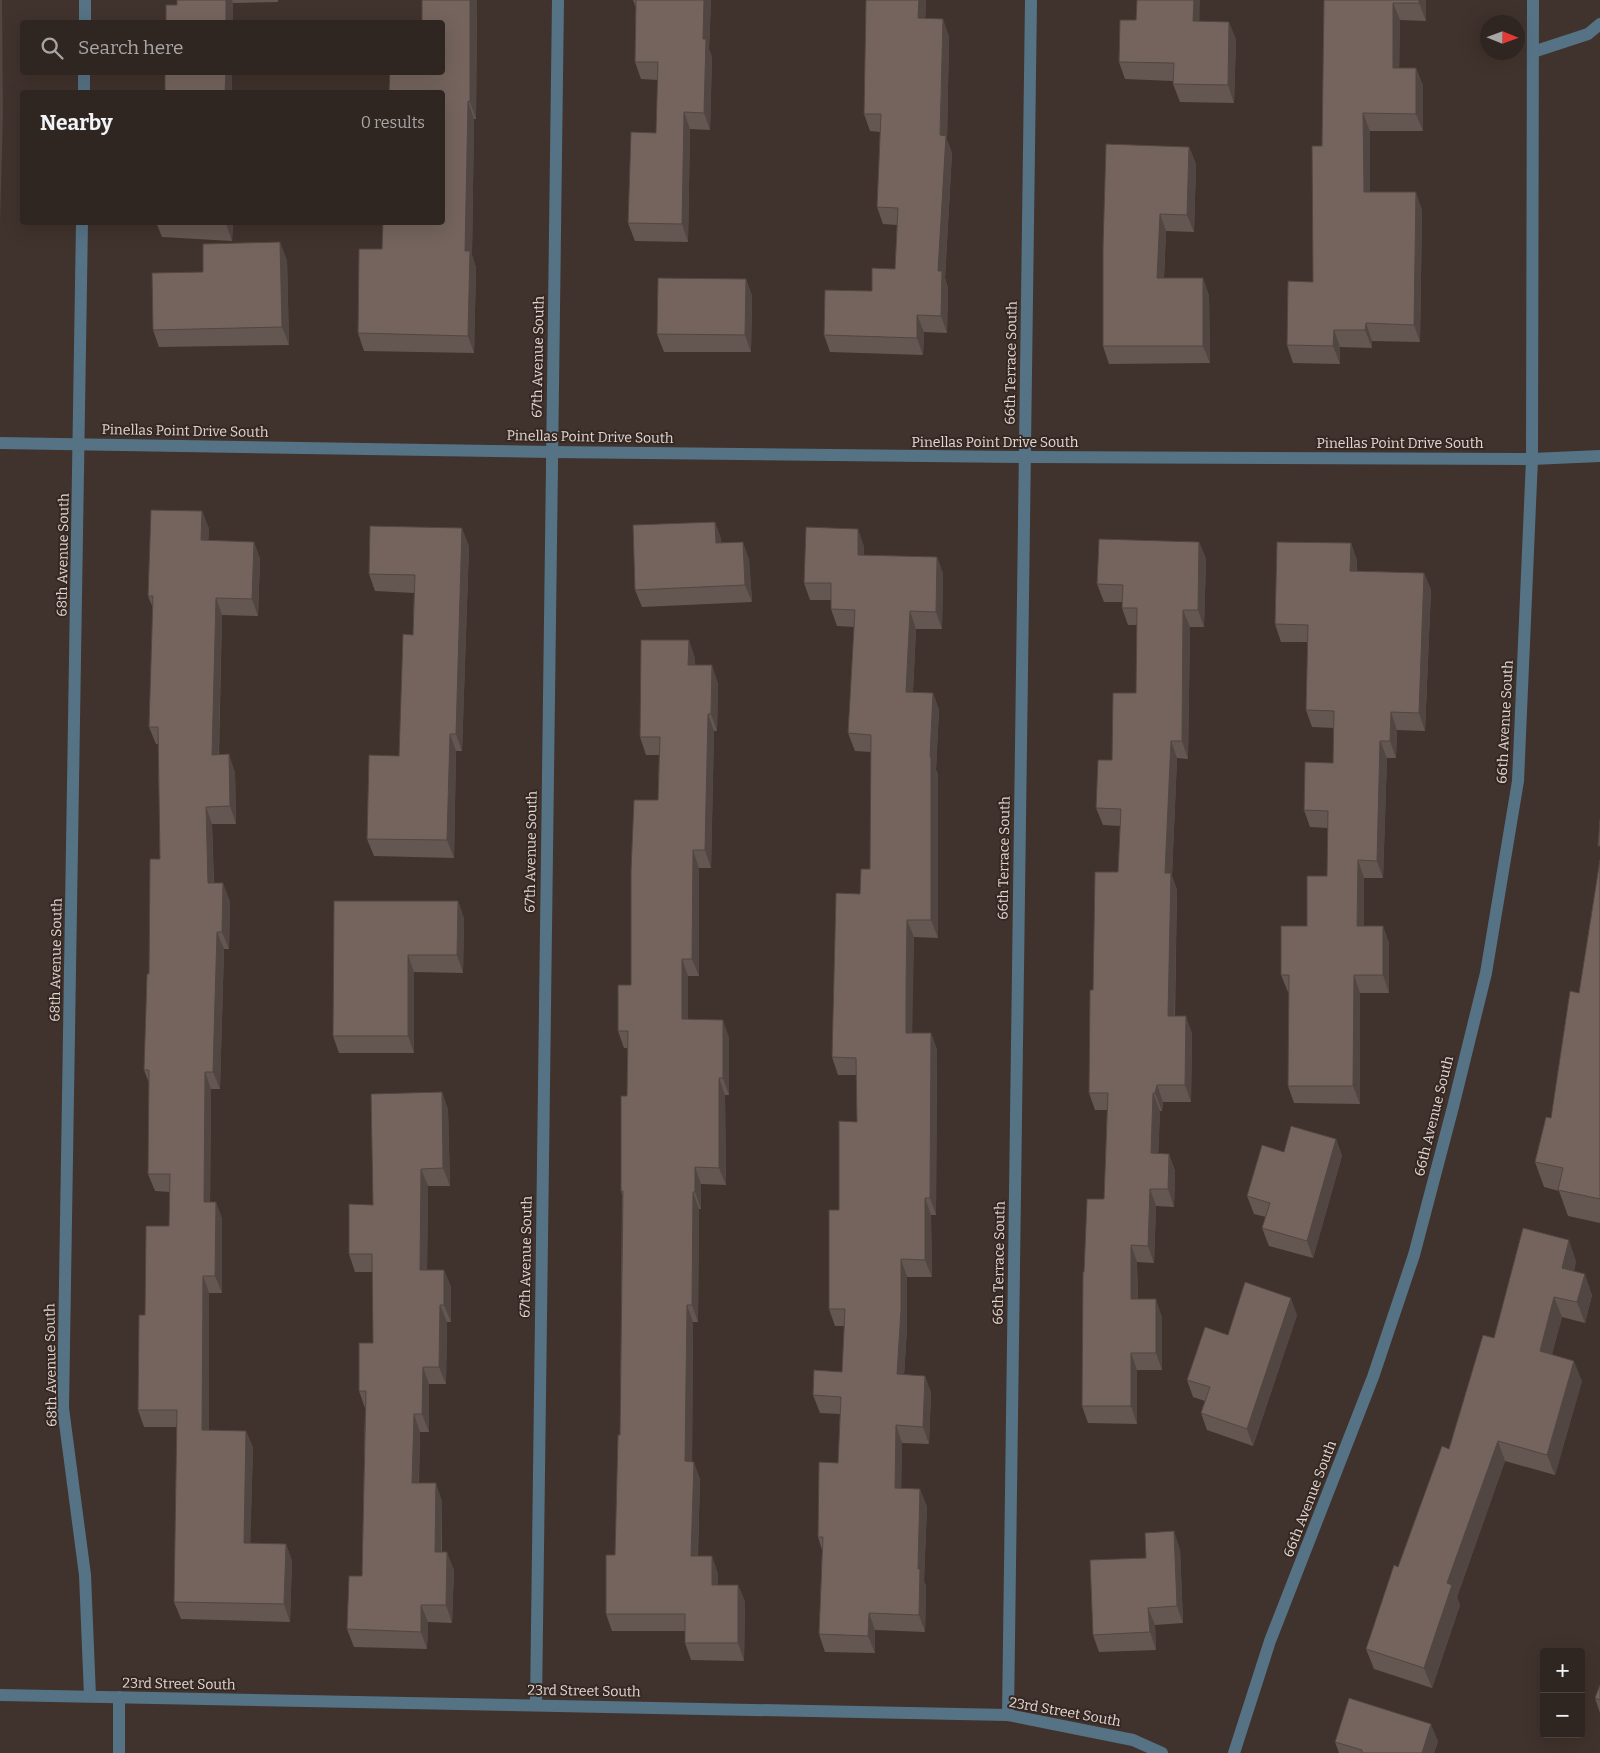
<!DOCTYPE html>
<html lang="en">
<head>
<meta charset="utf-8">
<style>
	:root { --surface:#302621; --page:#3c322e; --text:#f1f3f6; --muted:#a8a5a5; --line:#4b433f }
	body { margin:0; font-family:Bitter,serif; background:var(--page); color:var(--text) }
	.controls { position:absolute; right:15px; bottom:15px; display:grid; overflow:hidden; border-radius:5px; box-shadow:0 5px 20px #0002 }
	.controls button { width:45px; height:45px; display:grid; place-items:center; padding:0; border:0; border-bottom:1px solid var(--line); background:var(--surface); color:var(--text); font:25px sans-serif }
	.compass { position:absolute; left:1480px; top:15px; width:45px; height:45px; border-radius:50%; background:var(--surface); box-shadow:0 5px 20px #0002; rotate:91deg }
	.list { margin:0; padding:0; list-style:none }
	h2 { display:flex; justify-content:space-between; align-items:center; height:65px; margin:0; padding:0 20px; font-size:21px }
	h2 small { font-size:16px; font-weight:400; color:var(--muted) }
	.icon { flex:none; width:28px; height:28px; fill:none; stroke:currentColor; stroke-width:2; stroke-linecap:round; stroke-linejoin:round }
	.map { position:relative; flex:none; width:1600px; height:1753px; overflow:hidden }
	.search { position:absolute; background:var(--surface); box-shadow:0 5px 20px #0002; left:20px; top:20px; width:425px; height:55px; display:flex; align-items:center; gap:12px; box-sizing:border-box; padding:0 18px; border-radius:5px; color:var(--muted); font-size:19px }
	.panel { position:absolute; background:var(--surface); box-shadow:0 5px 20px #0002; left:20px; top:90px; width:425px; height:135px; border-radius:5px }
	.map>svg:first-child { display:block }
</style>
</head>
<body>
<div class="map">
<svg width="1600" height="1753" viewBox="0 0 1600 1753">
	<rect width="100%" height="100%" fill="#40322c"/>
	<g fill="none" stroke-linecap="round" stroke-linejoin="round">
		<g stroke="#567285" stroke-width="12">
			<polyline points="85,22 85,0"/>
			<polyline points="1533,52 1588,34 1600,24"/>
			<polyline points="84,92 84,72"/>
			<polyline points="82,222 63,1408 85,1575 90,1696"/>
			<polyline points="0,443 551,452 1024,457 1532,459 1600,456"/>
			<polyline points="0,1695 1008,1715 1133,1740 1162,1753"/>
			<polyline points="536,1705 558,0"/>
			<polyline points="1008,1715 1031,0"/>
			<polyline points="119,1753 119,1697"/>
			<polyline points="1234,1753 1270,1641 1373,1377 1414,1255 1453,1107 1486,973 1518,781 1532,459 1533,0"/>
		</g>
	</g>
	<g fill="#645650">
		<polygon points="177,0 278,0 278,2 233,3 233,22 166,22 177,5"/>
		<polygon points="422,0 477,0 476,119 474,119 472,255 476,268 474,353 364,351 358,333 382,249 442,222 442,72"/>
		<polygon points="633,0 711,0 709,49 712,57 710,130 690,129 688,242 635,241 628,223 656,133 658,80 641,79 635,62 636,8"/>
		<polygon points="926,0 925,18 949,36 947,140 952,153 945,278 948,288 947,333 924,332 923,355 830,352 824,335 895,269 897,225 883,224 877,207 880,132 870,131 864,114"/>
		<polygon points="1324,0 1426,0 1426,21 1400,20 1399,68 1416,68 1423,86 1423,131 1370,131 1370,192 1422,210 1420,342 1372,341 1372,348 1340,347 1340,364 1293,363 1287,345 1313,282 1322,146"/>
		<polygon points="1136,20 1200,21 1236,39 1234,103 1180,102 1173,84 1173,81 1125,79 1119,62"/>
		<polygon points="1189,147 1196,164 1194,232 1166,231 1164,278 1203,278 1209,296 1210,363 1109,364 1103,346 1103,247"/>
		<polygon points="156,222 233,222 232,241 162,237"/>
		<polygon points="287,260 289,345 159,347 153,330"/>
		<polygon points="746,279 752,296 751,352 664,352 657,334"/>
		<polygon points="202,511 209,529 208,540 254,542 260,559 258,616 222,615 219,755 235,772 236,824 212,824 214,883 230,901 229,949 224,949 220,1089 211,1089 210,1202 216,1202 222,1219 222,1293 209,1293 209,1430 246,1431 253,1448 250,1543 286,1544 292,1561 290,1622 181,1619 174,1602 177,1427 144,1427 138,1410 145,1315 169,1226 170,1192 155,1191 148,1174 149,1083 144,1070 149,974 160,859 158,744 156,744 149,727 153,608 148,596"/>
		<polygon points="715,522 721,539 721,543 749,559 752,602 642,607 635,590"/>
		<polygon points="1199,542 1206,559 1204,627 1190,627 1188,759 1177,758 1172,876 1177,890 1175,1016 1192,1033 1191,1102 1163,1102 1162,1111 1160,1111 1158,1154 1169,1154 1175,1171 1174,1207 1156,1206 1154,1263 1137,1262 1138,1299 1162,1317 1162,1370 1137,1370 1137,1424 1088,1423 1082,1406 1084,1272 1104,1199 1107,1110 1095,1110 1089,1093 1093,990 1118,872 1120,826 1103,825 1096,808 1136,693 1137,625 1128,625 1122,608 1122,602 1104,602 1097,584"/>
		<polygon points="1351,543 1357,561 1357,571 1424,573 1431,590 1425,731 1397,730 1396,758 1387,758 1383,878 1364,878 1364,926 1383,926 1389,943 1389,993 1360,993 1360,1104 1294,1103 1288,1086 1289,992 1288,992 1281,975 1307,926 1327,876 1328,828 1310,827 1304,810 1333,763 1334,728 1312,727 1306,710 1308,642 1281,642 1275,624"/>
		<polygon points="469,546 462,751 456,751 454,858 374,856 367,839 399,756 413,635 414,593 375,591 369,574"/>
		<polygon points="864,546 864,555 937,557 943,574 942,629 916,629 913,692 933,693 939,710 936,770 938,774 938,938 914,937 912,1001 912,1033 931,1033 937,1050 936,1215 931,1215 932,1277 907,1277 907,1328 904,1375 925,1376 931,1393 929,1444 902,1443 901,1489 927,1506 924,1581 926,1586 925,1632 875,1630 875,1653 825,1652 819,1634 822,1550 818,1537 838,1463 840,1414 820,1413 813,1395 842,1372 845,1326 835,1326 829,1309 839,1210 857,1122 856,1075 838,1075 832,1057 860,894 870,869 871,752 855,751 848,733 854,627 837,626 831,609 831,600 810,600 804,583"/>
		<polygon points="695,658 695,665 718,683 717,731 714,731 711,868 699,868 699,976 688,976 688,1019 729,1037 729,1095 725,1095 726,1185 701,1184 701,1209 699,1209 698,1322 693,1322 692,1462 700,1479 698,1556 718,1573 718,1585 738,1585 745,1602 744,1661 691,1660 685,1643 685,1631 612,1631 606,1614 615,1555 620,1435 622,1195 621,1191 627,1096 628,1048 624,1048 618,1031 631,985 658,800 659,755 646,755 640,737"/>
		<polygon points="1600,860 1600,1223 1568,1216 1559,1191 1544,1187 1535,1162 1551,1118 1579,993"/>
		<polygon points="458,901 464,919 463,973 414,972 414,1053 339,1053 333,1036"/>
		<polygon points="442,1092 448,1110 450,1186 428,1186 427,1270 444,1270 451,1287 451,1322 447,1322 446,1384 429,1384 429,1432 420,1432 419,1483 442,1501 442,1552 454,1570 452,1623 428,1622 427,1649 354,1647 347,1629 362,1576 365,1408 359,1391 373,1343 373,1272 355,1272 349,1254"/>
		<polygon points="1336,1139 1342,1156 1313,1258 1269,1246 1262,1228 1266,1217 1254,1214 1247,1196 1284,1152"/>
		<polygon points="1576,1261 1574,1271 1592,1295 1585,1323 1562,1317 1552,1354 1582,1381 1555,1475 1505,1461 1457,1597 1460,1605 1432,1688 1374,1669 1366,1649 1398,1567 1449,1449 1494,1338"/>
		<polygon points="1297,1315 1253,1446 1207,1430 1201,1413 1205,1401 1193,1397 1187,1380 1228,1335"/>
		<polygon points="1180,1549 1183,1623 1155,1625 1156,1650 1099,1652 1093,1635"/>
		<polygon points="1600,1685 1600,1713 1595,1698"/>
		<polygon points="1438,1741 1434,1753 1339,1753 1335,1742"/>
	</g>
	<g fill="#514641">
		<polygon points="0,0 2,0 3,115 0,222"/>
		<polygon points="226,0 232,0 233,3 233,22 226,22"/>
		<polygon points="470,0 477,0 476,119 470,102"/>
		<polygon points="704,0 711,0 709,49 712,57 710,130 704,113 703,39"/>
		<polygon points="919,0 926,0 925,35 918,18"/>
		<polygon points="1194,0 1200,0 1199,38 1193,21"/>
		<polygon points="1419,0 1426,0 1426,21 1419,3"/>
		<polygon points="1393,3 1400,20 1399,86 1393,68"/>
		<polygon points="943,19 949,36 947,140 952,153 945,278 948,288 947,333 941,316 938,271"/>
		<polygon points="1229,22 1236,39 1234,103 1228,85"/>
		<polygon points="1416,68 1423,86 1423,131 1416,114"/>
		<polygon points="226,72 232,72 232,92 225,92"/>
		<polygon points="468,101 474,119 472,255 476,268 474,353 468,336 465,251"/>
		<polygon points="684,112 690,129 688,242 682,224"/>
		<polygon points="1363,113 1370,131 1370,210 1364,192"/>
		<polygon points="1189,147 1196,164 1194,232 1187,215"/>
		<polygon points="1416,192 1422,210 1420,342 1414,325"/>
		<polygon points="1160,214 1166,231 1163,296 1157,278"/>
		<polygon points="226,222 233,222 232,241 226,224"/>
		<polygon points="280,242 287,260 289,345 282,327"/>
		<polygon points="1203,278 1209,296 1210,363 1203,346"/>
		<polygon points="746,279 752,296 751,352 745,335"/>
		<polygon points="917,315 924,332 923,355 917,338"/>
		<polygon points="1366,323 1372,341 1372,348 1365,330"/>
		<polygon points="1334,330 1340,347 1340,364 1333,346"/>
		<polygon points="202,511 209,529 208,557 201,540"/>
		<polygon points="715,522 721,539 722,561 716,543"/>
		<polygon points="462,528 469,546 462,751 456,734"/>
		<polygon points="858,529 864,546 864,572 858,555"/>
		<polygon points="254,542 260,559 258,616 252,599"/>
		<polygon points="743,542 749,559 752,602 745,585"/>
		<polygon points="1199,542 1206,559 1204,627 1198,610"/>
		<polygon points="1351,543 1357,561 1356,589 1350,571"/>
		<polygon points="937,557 943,574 942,629 936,612"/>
		<polygon points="1424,573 1431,590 1425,731 1419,713"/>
		<polygon points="216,598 222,615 218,772 212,755"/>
		<polygon points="1183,610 1190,627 1188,759 1182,741"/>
		<polygon points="910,611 916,629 912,709 906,692"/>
		<polygon points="689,640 695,658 695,682 688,665"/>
		<polygon points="712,665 718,683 717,731 711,714"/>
		<polygon points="933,693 939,710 936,770 938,774 938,938 931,920 930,757"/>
		<polygon points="1391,712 1397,730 1396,758 1390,741"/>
		<polygon points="708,714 714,731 711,868 705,850"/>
		<polygon points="450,734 456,751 454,858 447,840"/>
		<polygon points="1171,741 1177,758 1172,876 1177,890 1174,1033 1168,1016 1165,873"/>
		<polygon points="1380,741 1387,758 1383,878 1377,861"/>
		<polygon points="229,754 235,772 236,824 230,806"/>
		<polygon points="206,807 212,824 214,901 208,883"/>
		<polygon points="693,850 699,868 699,976 692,959"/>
		<polygon points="1358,860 1364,878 1364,943 1357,926"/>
		<polygon points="223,883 230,901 229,949 222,932"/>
		<polygon points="458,901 464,919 463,973 457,955"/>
		<polygon points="907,920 914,937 912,1050 906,1033"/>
		<polygon points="1383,926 1389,943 1389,993 1383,975"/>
		<polygon points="217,932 224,949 220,1089 213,1072"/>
		<polygon points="408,955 414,972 414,1053 408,1036"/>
		<polygon points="682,959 688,976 688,1037 682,1019"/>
		<polygon points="1354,975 1360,993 1360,1104 1353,1086"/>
		<polygon points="1186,1016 1192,1033 1191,1102 1185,1085"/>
		<polygon points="723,1020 729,1037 729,1095 723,1078"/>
		<polygon points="931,1033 937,1050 936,1215 930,1198"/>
		<polygon points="205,1072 211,1089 210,1219 204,1202"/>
		<polygon points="719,1078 725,1095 726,1185 719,1168"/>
		<polygon points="1157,1085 1163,1102 1162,1111 1155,1093"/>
		<polygon points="442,1092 448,1110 450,1186 443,1168"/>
		<polygon points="1153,1093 1160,1111 1158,1171 1151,1153"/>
		<polygon points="1336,1139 1342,1156 1313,1258 1307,1241"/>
		<polygon points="1169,1154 1175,1171 1174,1207 1168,1189"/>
		<polygon points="695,1167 701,1184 701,1209 695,1192"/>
		<polygon points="421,1169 428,1186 427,1287 420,1270"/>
		<polygon points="1150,1189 1156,1206 1154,1263 1148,1246"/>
		<polygon points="693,1192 699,1209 698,1322 692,1305"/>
		<polygon points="925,1198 931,1215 932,1277 925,1260"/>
		<polygon points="216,1202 222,1219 222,1293 215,1276"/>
		<polygon points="1569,1240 1576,1261 1569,1289 1562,1268"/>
		<polygon points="1131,1245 1137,1262 1138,1317 1131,1299"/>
		<polygon points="901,1259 907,1277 907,1328 903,1392 897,1374"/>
		<polygon points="444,1270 451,1287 451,1322 444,1305"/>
		<polygon points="1585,1274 1592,1295 1585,1323 1577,1302"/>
		<polygon points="203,1276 209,1293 209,1447 202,1430"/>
		<polygon points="1554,1297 1562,1317 1547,1371 1540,1351"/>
		<polygon points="1291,1298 1297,1315 1253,1446 1247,1429"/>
		<polygon points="1156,1299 1162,1317 1162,1370 1156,1353"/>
		<polygon points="440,1305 447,1322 446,1384 439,1367"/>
		<polygon points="687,1305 693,1322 692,1479 685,1461"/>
		<polygon points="1131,1353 1137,1370 1137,1424 1131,1406"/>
		<polygon points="1574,1361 1582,1381 1555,1475 1547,1455"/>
		<polygon points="423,1367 429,1384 429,1432 422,1414"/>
		<polygon points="925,1376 931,1393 929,1444 923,1427"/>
		<polygon points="414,1414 420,1432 418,1500 412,1483"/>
		<polygon points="896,1425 902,1443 901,1506 895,1488"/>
		<polygon points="246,1431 253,1448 250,1561 244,1543"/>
		<polygon points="1498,1441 1505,1461 1457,1597 1460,1605 1432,1688 1424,1668 1447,1583"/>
		<polygon points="694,1462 700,1479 697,1573 691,1556"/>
		<polygon points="436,1483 442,1501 441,1569 435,1552"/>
		<polygon points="920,1489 927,1506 924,1581 926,1586 925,1632 919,1615 918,1569"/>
		<polygon points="1174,1531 1180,1549 1183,1623 1177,1606"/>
		<polygon points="286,1544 292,1561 290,1622 284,1604"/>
		<polygon points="447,1552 454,1570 452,1623 446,1605"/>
		<polygon points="712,1556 718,1573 718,1602 712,1585"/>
		<polygon points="738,1585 745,1602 744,1661 738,1643"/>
		<polygon points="421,1605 428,1622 427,1649 421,1632"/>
		<polygon points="1148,1608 1155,1625 1156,1650 1150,1632"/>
		<polygon points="869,1613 875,1630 875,1653 868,1636"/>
		<polygon points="1431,1724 1438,1741 1434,1753 1422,1753"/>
	</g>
	<g fill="#74645d" stroke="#514641">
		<polygon points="177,0 226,0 226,22 166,22 166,5 177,5"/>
		<polygon points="422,0 470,0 470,102 468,101 465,251 470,251 468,336 358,333 359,249 382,249 383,222 442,222 442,92 389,92 390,72 442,72 442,22 422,22"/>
		<polygon points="636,0 704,0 703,39 706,39 704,113 684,112 682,224 628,223 631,132 656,133 658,62 635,62"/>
		<polygon points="866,0 919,0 918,18 943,19 940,135 946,136 938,271 942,271 941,316 917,315 917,338 824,335 825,290 872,291 872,268 895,269 898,208 877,207 881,114 864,114"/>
		<polygon points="1137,0 1194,0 1193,21 1229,22 1228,85 1173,84 1174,63 1119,62 1120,20 1136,20"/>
		<polygon points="1324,0 1419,0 1419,3 1393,3 1393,68 1416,68 1416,114 1363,113 1364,192 1416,192 1414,325 1366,323 1365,330 1334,330 1333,346 1287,345 1288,281 1313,282 1312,146 1322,146"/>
		<polygon points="165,72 226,72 225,92 165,92"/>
		<polygon points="1106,144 1189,147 1187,215 1160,214 1157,278 1203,278 1203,346 1103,346 1103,247"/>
		<polygon points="201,222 226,222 226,224"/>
		<polygon points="280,242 282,327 153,330 152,273 203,272 203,244"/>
		<polygon points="658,278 746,279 745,335 657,334"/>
		<polygon points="151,510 202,511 201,540 254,542 252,599 216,598 212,755 229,754 230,806 206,807 208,883 223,883 222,932 217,932 213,1072 205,1072 204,1202 216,1202 215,1276 203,1276 202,1430 246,1431 244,1543 286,1544 284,1604 174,1602 177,1410 138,1410 139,1315 145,1315 146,1226 169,1226 170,1174 148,1174 149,1070 144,1070 147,974 149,974 150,859 160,859 158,727 149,727 153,596 148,596"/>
		<polygon points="715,522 716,543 743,542 745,585 635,590 633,525"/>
		<polygon points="370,526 462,528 456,734 450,734 447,840 367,839 369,755 399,756 403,634 413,635 415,575 369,574"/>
		<polygon points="806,527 858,529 858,555 937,557 936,612 910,611 906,692 933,693 930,757 931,757 931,920 907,920 906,984 906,1033 931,1033 930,1198 925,1198 925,1260 901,1259 901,1311 897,1374 925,1376 923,1427 896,1425 895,1488 920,1489 918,1569 920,1569 919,1615 869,1613 868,1636 819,1634 823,1537 818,1537 819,1462 838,1463 841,1397 813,1395 814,1370 842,1372 845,1309 829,1309 829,1210 839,1210 839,1121 857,1122 856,1058 832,1057 836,893 860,894 861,869 870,869 871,735 848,733 855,610 831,609 831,583 804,583"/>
		<polygon points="1099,539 1199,542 1198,610 1183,610 1182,741 1171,741 1165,873 1171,873 1168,1016 1186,1016 1185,1085 1157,1085 1155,1093 1153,1093 1151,1153 1169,1154 1168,1189 1150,1189 1148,1246 1131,1245 1131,1299 1156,1299 1156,1353 1131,1353 1131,1406 1082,1406 1083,1272 1084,1272 1087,1199 1104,1199 1108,1093 1089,1093 1090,990 1093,990 1095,872 1118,872 1121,809 1096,808 1098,760 1112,760 1113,693 1136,693 1137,608 1122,608 1123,585 1097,584"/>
		<polygon points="1277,542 1351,543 1350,571 1424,573 1419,713 1391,712 1390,741 1380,741 1377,861 1358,860 1357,926 1383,926 1383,975 1354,975 1353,1086 1288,1086 1289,975 1281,975 1281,926 1307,926 1307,876 1327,876 1328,811 1304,810 1305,762 1333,763 1334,711 1306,710 1308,625 1275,624"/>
		<polygon points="641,640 689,640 688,665 712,665 711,714 708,714 705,850 693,850 692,959 682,959 682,1019 723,1020 723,1078 719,1078 719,1168 695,1167 695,1192 693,1192 692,1305 687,1305 685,1461 694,1462 691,1556 712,1556 712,1585 738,1585 738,1643 685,1643 685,1614 606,1614 606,1555 615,1555 618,1435 620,1435 623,1191 621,1191 621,1096 627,1096 628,1031 618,1031 618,985 631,985 631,871 634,800 658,800 660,737 640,737"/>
		<polygon points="1600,820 1600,846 1598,846"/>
		<polygon points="1600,860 1600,1199 1558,1190 1563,1168 1535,1162 1546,1117 1551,1118 1570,991 1579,993"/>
		<polygon points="334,901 458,901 457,955 408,955 408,1036 333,1036"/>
		<polygon points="442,1092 443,1168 421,1169 420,1270 444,1270 444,1305 440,1305 439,1367 423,1367 422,1414 414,1414 412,1483 436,1483 435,1552 447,1552 446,1605 421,1605 421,1632 347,1629 349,1576 362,1576 366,1391 359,1391 359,1343 373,1343 372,1254 349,1254 349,1204 373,1205 371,1094"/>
		<polygon points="1291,1126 1336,1139 1307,1241 1262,1228 1270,1203 1247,1196 1262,1145 1284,1152"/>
		<polygon points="1523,1228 1569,1240 1562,1268 1585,1274 1577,1302 1554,1297 1540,1351 1574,1361 1547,1455 1498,1441 1447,1583 1452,1585 1424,1668 1366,1649 1394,1565 1398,1567 1442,1446 1449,1449 1483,1335 1494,1338"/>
		<polygon points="1245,1282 1291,1298 1247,1429 1201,1413 1210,1387 1187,1380 1205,1327 1228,1335"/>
		<polygon points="1174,1531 1177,1606 1148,1608 1150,1632 1093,1635 1090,1560 1146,1558 1145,1533"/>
		<polygon points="1600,1685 1600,1700 1595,1698"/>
		<polygon points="1349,1698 1431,1724 1422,1753 1362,1753 1362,1750 1335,1742"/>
	</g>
	<g text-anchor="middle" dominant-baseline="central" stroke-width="4" stroke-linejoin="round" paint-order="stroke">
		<g font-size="14" fill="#e1d7d3" stroke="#352822">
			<text transform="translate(538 357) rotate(-89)">67th Avenue South</text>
			<text transform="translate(1011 363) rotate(-89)">66th Terrace South</text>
			<text transform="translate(185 431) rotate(1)">Pinellas Point Drive South</text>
			<text transform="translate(590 437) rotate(1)">Pinellas Point Drive South</text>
			<text x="995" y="442">Pinellas Point Drive South</text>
			<text x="1400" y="443">Pinellas Point Drive South</text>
			<text transform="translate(63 555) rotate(-89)">68th Avenue South</text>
			<text transform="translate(1505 722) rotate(-87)">66th Avenue South</text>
			<text transform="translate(531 852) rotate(-89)">67th Avenue South</text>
			<text transform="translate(1004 858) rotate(-89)">66th Terrace South</text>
			<text transform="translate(56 960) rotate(-89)">68th Avenue South</text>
			<text transform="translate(1434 1116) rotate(-76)">66th Avenue South</text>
			<text transform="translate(526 1257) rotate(-89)">67th Avenue South</text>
			<text transform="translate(999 1263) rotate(-89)">66th Terrace South</text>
			<text transform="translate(51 1365) rotate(-91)">68th Avenue South</text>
			<text transform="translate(1310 1499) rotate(-69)">66th Avenue South</text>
			<text transform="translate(179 1684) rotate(1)">23rd Street South</text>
			<text transform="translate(584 1691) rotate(1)">23rd Street South</text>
			<text transform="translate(1065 1712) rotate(10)">23rd Street South</text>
		</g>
	</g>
</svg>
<div class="controls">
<button>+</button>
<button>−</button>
</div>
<svg class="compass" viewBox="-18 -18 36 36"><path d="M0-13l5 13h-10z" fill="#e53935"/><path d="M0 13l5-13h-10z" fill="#a8a5a5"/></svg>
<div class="search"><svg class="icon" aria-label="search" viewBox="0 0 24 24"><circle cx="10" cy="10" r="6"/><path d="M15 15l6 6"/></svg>Search here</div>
<section class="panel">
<h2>Nearby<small>0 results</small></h2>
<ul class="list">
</ul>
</section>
</div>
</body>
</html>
